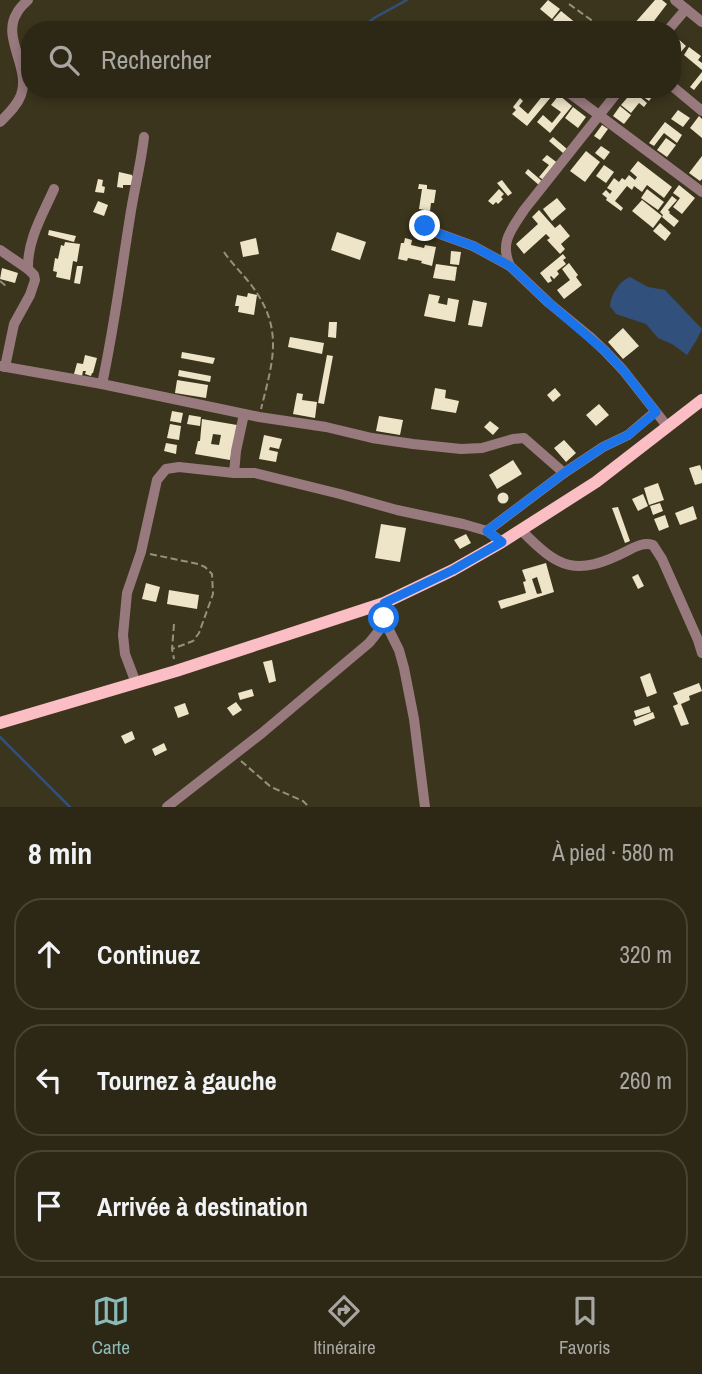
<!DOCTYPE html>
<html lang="fr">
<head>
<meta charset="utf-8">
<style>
	:root { --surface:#2d2816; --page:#35301f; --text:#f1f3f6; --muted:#a7a6a1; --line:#484435; --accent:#8bbbb9 }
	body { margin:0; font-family:"Archivo Narrow",sans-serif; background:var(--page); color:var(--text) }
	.stop { position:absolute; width:21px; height:21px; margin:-16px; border:5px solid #1a73e8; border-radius:50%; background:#fff }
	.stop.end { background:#1a73e8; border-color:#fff; box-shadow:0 2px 7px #0008 }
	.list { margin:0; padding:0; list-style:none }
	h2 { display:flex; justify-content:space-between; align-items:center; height:91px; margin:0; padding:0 28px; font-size:30px }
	h2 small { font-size:23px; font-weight:400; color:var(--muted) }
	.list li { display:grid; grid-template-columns:46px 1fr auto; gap:21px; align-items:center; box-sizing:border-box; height:112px; margin:0 14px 14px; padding:0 14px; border:2px solid var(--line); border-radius:28px }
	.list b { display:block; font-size:26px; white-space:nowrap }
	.list em { font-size:23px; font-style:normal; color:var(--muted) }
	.icon { flex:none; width:38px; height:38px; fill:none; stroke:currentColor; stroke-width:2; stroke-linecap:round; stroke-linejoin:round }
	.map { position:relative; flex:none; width:702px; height:807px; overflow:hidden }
	.search { position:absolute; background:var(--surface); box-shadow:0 4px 10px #0003; left:21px; right:21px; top:21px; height:77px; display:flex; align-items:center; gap:18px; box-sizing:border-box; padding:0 24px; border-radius:28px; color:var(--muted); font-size:26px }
	.sheet { height:469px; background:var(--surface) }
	nav { display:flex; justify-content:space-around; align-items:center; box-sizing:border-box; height:98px; border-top:2px solid var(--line); background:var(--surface); font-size:19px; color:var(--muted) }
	nav a { display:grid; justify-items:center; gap:4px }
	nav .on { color:var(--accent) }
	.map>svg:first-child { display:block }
</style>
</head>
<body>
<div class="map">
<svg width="702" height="807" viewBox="0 0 702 807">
	<rect width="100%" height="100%" fill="#3c351d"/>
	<path fill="#32507c" d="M630,277l18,10 17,3 37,39 -6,12 -9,14 -15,-11 -14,-6 -12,-14 -30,-10 -6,-8c1,-11 9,-25 20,-29z"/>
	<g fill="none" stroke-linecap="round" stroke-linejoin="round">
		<g stroke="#32507c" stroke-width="2.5">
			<polyline points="359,30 374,18 407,0"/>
			<polyline points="0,737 70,807"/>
		</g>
	</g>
	<g fill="#eee4c8" fill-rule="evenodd">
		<polygon points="548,0 560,9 552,19 540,9"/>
		<polygon points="655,0 662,0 667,4 654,21 656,23 654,26 649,30 639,30 633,25"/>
		<polygon points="561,11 577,24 572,30 565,30 553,20"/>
		<polygon points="675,36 686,46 672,62 672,39"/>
		<polygon points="689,47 701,56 698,60 702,63 702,70 684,55"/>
		<polygon points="702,72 702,80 694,90 690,87"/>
		<polygon points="510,89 529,89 521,98"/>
		<polygon points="548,89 556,91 527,126 512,114 516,110 513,107 520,98 523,101 519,106 528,114"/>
		<polygon points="641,89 658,89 649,101 638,93"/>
		<polygon points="633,91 647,103 644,107 639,103 631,113 621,105"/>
		<polygon points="559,95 572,106 550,133 537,122 543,115 552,123 561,112 551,105"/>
		<polygon points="620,106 631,115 624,124 613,116"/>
		<polygon points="573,107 586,117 578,128 565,118"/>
		<polygon points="678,110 690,118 683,127 671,119"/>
		<polygon points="699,116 702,119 702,138 690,128"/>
		<polygon points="665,122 682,135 677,143 664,133 654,146 649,143"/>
		<polygon points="602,125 608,129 600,140 594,136"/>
		<polygon points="553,137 567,149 563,153 549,141"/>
		<polygon points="666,138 676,145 667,157 657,150"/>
		<polygon points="601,146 610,152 604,160 595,153"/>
		<polygon points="586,151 600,162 585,182 570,171"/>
		<polygon points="547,155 559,164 545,181 539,177 549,165 542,160"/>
		<polygon points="702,156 702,179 700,181 689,173"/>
		<polygon points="638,161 672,187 664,198 647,185 642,192 634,186 632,190 627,186 615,201 623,208 621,211 606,200 607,198 602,194 606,190 610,194 612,191 607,188 614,178 619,182 622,178 625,180 629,175 635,180 637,177 630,171"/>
		<polygon points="604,165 614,172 606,183 596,176"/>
		<polygon points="528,169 543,182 540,186 525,173"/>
		<polygon points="119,172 132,175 132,176 135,177 134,185 123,185 123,188 117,187"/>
		<polygon points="98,179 103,180 102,186 105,187 104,193 95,192"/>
		<polygon points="502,180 512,193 508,196 497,183"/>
		<polygon points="419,184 427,185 427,189 436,190 434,203 431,203 430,211 419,209 422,189 418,189"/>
		<polygon points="679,185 695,198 682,214 673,207 680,198 673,193"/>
		<polygon points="499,189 504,194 501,197 503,199 498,204 496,202 493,205 488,201"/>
		<polygon points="647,189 664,202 658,210 641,198"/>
		<polygon points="672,196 677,200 668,210 670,212 669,213 679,221 674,227 662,217 663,215 660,212"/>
		<polygon points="557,198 566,209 552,221 543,209"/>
		<polygon points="642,200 662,216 653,228 632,211"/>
		<polygon points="98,201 108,205 104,216 93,212"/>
		<polygon points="539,210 555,228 560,224 570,236 561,244 565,249 560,254 547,240 550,238 546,234 524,254 516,244 538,224 532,217"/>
		<polygon points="660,223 671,233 665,241 653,231"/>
		<polygon points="49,230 76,236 74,242 48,235"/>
		<polygon points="337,232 366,242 360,260 331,250"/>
		<polygon points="256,238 259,254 243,257 240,242"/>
		<polygon points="405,238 412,240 411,245 424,248 425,245 436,247 432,266 421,263 422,261 408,258 407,261 398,259 401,243 404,243"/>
		<polygon points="65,242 80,244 77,262 73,261 70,280 56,277 57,272 53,271 55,258 58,259 61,245 64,246"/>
		<polygon points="451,251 461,252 459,265 450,264"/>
		<polygon points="563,254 566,258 563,260 566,264 557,271 559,274 554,279 551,276 550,277 552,281 548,283 540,273"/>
		<polygon points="569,263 578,275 576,277 582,285 564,299 557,290 570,280 562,269"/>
		<polygon points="436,264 457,267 455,281 433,278"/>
		<polygon points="77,266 83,266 80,284 74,283"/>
		<polygon points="2,268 18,273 15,283 0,279"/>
		<polygon points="248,293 257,295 254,315 238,312 239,306 235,306 237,295 247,297"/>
		<polygon points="429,294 440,296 438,303 447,305 448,298 459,300 455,322 424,316"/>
		<polygon points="473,300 487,303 482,327 468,325"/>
		<polygon points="329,322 337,322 336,338 328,337"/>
		<polygon points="623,328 639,346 623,359 608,342"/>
		<polygon points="290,337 324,343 322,354 288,347"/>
		<polygon points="182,352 215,358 213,364 181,358"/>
		<polygon points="85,355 97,358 93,373 92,373 91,376 85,374 86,371 83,371 82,376 74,374 77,363 83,364"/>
		<polygon points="327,355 333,356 324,404 318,403"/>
		<polygon points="179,370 211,376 210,382 178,376"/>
		<polygon points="177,380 208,385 206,398 175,393"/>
		<polygon points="435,388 446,390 445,398 459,401 456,413 431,409"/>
		<polygon points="555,388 561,395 553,402 547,395"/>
		<polygon points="297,393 303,394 302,400 317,402 315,418 293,414"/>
		<polygon points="599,404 609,415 596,426 586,415"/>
		<polygon points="172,411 183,413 181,423 170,421"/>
		<polygon points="189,415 201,417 200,426 187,424"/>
		<polygon points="379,416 403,420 400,435 376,431"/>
		<path d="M202,419l35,6 -7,35 -35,-6 3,-13h2zM213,434l8,1 -2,10 -8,-1z"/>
		<polygon points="490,421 499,428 493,435 484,427"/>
		<polygon points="170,424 181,426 179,440 167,438"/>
		<polygon points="264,435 282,439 279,449 270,447 269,450 278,452 276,462 259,459"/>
		<polygon points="564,440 576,453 566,462 554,448"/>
		<polygon points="166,443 177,445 176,454 164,451"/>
		<polygon points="513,460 522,474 497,489 489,475"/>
		<polygon points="700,465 702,471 702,483 695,485 689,468"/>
		<polygon points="658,483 664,500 649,505 644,488"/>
		<circle cx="503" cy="498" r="5.5"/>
		<polygon points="643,494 648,506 638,511 632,499"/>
		<polygon points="660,503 663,511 653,515 650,506"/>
		<polygon points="693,506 697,519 680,525 675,513"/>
		<polygon points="618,507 630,541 625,543 612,508"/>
		<polygon points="665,515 669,527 659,531 654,519"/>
		<polygon points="381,524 406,528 400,562 375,558"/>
		<polygon points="466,534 471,543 460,549 454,540"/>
		<path d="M546,563l8,29 -53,17 -3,-8 28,-8 -3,-11 3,-1 -4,-11zM537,577l5,16 -5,1 -5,-15z"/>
		<polygon points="638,574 644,586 638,589 632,577"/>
		<polygon points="146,583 160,587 156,602 142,599"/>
		<polygon points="169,590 199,595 197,609 167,604"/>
		<polygon points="272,660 276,681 269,683 263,662"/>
		<polygon points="650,673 657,693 647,697 640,677"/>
		<polygon points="699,683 702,691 689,696 690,700 681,704 689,724 681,726 673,706 678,704 673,693"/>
		<polygon points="252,689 254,696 240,700 238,693"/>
		<polygon points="236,702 242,710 233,716 227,708"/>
		<polygon points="185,703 189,714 178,718 174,707"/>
		<polygon points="649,706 651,712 636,717 634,711"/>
		<polygon points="653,712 655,718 635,726 633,720"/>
		<polygon points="132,731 135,739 125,744 121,736"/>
		<polygon points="164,743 167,750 155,756 152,749"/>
	</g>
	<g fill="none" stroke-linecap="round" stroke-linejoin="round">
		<g stroke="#96917d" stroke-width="2" stroke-dasharray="7 3.5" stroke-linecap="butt">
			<polyline points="569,4 605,30"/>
			<path d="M224,252c8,12 19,22 28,34 32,43 21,75 9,123"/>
			<polyline points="0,281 7,287"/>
			<polyline points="150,554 198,564 205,567 212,574 213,594 199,633 193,641 172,649"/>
			<polyline points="174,624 172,649 174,659"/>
			<polyline points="241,761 271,787 303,801 309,807"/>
		</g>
		<g stroke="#987a7e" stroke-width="10">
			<polyline points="675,0 702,22"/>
			<polyline points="668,30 686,9"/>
			<polyline points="672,86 702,111"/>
			<polyline points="564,89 702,192"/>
			<path d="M0,122c8,-8 17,-16 21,-27 10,-27 -20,-58 -4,-82 2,-5 7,-9 11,-13"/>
			<polyline points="415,221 440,234 473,246 510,266 549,303 589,336 605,351 623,370 667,426"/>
			<polyline points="0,250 28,269 34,275 35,280 30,295 14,324 5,367"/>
			<path d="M510,266c-11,-24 2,-37 14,-56l96,-121"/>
			<path d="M28,269c-1,-29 15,-55 26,-80"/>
			<polyline points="0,366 102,384 259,417 326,427 372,438 413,444 461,449 482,448 513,439 524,438 564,473"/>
			<path d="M102,384c12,-55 19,-111 28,-167 4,-27 11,-53 14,-80"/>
			<polyline points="234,473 236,451 244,414"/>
			<path d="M521,530c38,39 55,47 106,21 8,-4 16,-9 26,-6l9,14 36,81 4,13"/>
			<polyline points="487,531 564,473 603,447 628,435 655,412"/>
			<polyline points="384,620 399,650 404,668 414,719 425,807"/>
			<polyline points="136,683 125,654 123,635 127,593 141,552 157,480 166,469 179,467 234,473 255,473 340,494 397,510 463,524 487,531 502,542"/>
			<path d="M167,807l95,-74 107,-90c12,-14 17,-20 15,-40"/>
		</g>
		<polyline stroke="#fbbec5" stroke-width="12" points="0,723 176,671 384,603 453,570 502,542 596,482 702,400"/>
	</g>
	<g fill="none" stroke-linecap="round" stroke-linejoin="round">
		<polyline stroke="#1a73e8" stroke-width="9" points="384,618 384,603 453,570 502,542 487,531 564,473 603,447 628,435 656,412 623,370 605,351 549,303 510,266 473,246 440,234 425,226"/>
	</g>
</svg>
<div class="stop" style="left:384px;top:618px"></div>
<div class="stop end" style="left:425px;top:226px"></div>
<div class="search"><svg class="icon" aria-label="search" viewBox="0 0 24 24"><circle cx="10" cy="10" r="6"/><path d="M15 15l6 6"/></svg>Rechercher</div>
</div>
<section class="sheet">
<h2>8 min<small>À pied · 580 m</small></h2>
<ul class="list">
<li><svg class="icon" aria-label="ahead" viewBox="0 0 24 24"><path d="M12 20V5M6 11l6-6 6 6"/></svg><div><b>Continuez</b></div><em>320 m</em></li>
<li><svg class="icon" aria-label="left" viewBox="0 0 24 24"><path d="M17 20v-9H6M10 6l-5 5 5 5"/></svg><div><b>Tournez à gauche</b></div><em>260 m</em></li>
<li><svg class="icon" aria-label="arrive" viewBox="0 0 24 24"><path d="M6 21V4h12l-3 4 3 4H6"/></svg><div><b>Arrivée à destination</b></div></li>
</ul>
</section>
<nav>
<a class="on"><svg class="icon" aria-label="map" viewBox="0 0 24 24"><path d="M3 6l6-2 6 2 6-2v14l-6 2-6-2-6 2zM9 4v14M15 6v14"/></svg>Carte</a>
<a><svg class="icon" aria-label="directions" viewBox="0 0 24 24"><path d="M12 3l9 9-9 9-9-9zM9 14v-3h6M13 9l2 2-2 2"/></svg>Itinéraire</a>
<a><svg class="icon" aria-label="saved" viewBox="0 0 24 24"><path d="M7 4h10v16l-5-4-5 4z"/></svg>Favoris</a>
</nav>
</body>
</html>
